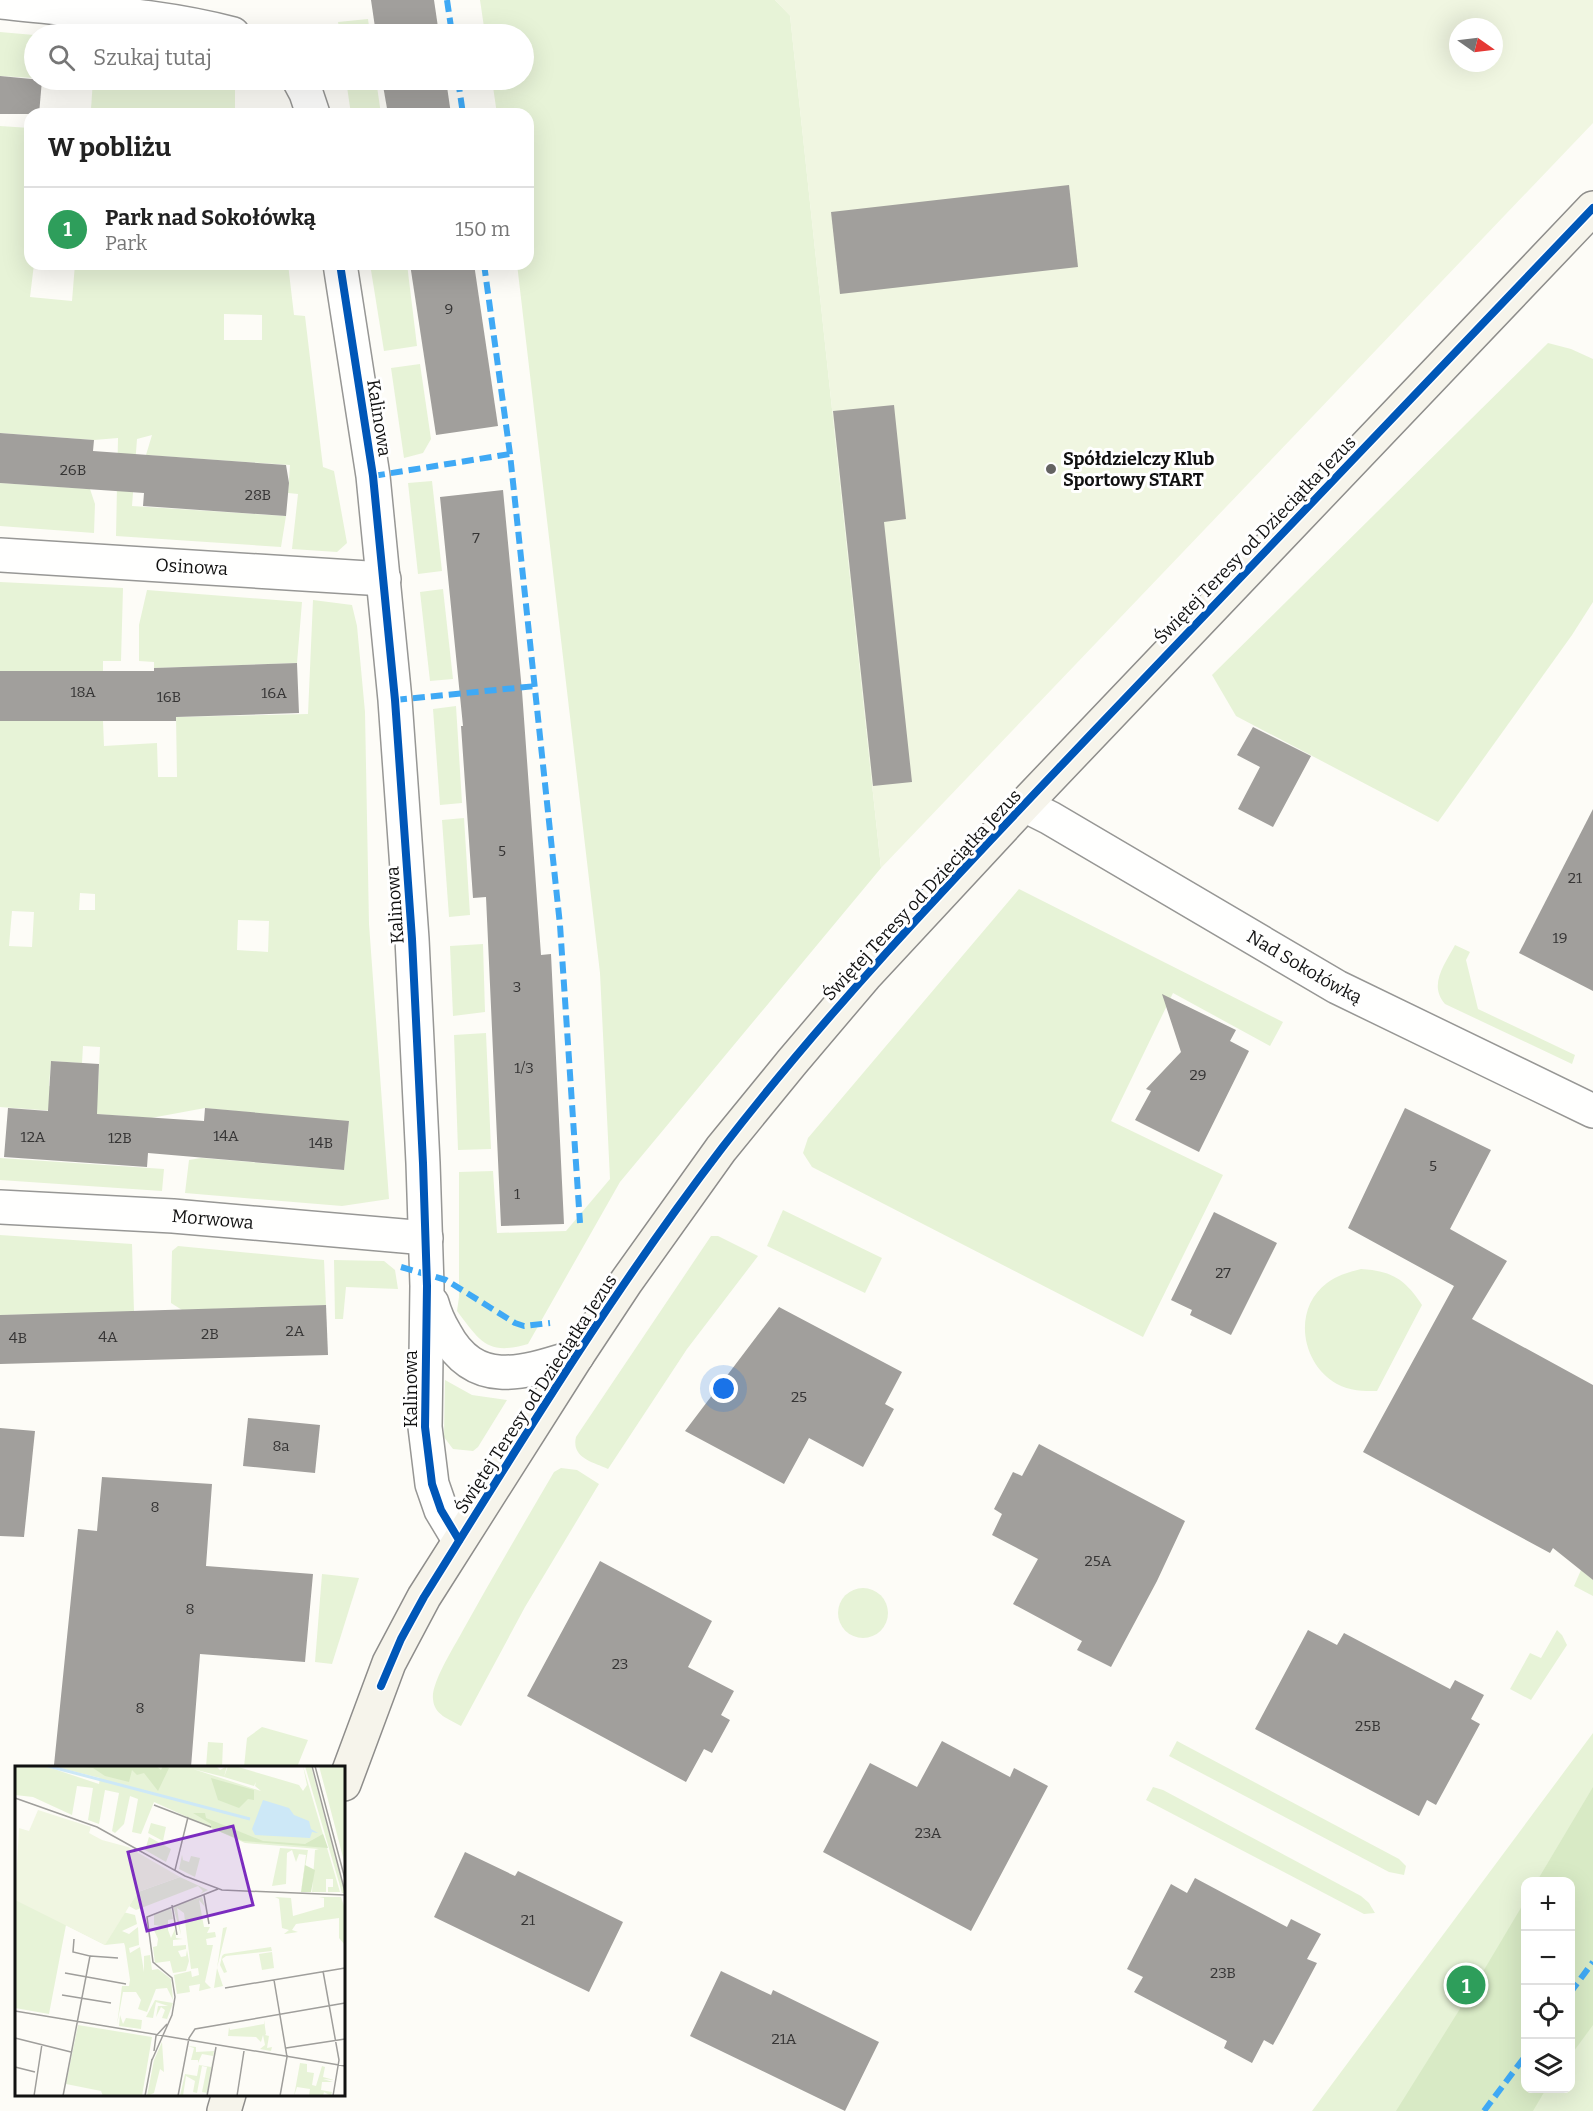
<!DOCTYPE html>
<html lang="pl">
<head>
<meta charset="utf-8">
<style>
	:root { --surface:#fff; --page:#f6f6f6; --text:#222; --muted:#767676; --line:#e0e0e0; --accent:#646362 }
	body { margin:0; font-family:Bitter,serif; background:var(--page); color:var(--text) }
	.controls { position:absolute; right:18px; bottom:18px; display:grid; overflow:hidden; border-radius:12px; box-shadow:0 6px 24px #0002 }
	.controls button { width:54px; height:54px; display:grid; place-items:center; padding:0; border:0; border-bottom:2px solid var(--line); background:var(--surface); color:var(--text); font:30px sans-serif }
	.compass { position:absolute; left:1449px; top:18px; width:54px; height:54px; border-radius:50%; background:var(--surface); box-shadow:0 6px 24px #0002; rotate:104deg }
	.you { position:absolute; left:724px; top:1389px; width:21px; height:21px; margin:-15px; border:4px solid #fff; border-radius:50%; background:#1a73e8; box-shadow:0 0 0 9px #1a73e833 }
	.badge { display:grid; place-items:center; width:39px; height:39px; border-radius:50%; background:var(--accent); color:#fff; font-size:20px; font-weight:700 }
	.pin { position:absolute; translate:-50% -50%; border:3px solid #fff; box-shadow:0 2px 6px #0006 }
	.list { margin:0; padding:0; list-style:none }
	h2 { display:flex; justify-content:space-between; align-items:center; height:78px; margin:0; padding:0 24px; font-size:26px }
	h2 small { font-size:20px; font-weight:400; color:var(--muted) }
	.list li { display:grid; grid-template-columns:39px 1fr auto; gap:18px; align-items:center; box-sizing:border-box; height:84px; padding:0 24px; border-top:2px solid var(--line) }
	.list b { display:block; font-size:22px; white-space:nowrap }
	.list p { margin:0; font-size:20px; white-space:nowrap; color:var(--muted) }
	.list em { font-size:20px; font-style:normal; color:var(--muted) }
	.icon { flex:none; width:33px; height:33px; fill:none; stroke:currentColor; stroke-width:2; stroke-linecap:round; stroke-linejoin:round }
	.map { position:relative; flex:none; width:1593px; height:2111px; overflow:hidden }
	.search { position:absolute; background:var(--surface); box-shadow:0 6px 24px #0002; left:24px; top:24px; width:510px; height:66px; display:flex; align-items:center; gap:15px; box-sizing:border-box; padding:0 21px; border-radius:33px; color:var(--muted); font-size:22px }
	.panel { position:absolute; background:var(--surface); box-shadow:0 6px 24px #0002; left:24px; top:108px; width:510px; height:162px; border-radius:18px }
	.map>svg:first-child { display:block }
</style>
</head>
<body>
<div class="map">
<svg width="1593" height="2111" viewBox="0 0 1593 2111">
	<rect width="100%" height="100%" fill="#fdfcf7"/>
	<g fill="#e7f3d7" fill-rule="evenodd">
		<path d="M480,0h295l15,15 91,853 -261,314 -92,162c-41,12 -48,-3 -71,-33l2,-14v-125l34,-1 4,62 69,-2 44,-52 -10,-206 -83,-709h11v-150h-31l-5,-34h32v-46h-39z"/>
		<polygon points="368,19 370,34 340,34 338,22"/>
		<polygon points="0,32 34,35 34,78 0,76"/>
		<polygon points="93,80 235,80 235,114 160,114 91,109"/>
		<polygon points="346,80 376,80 381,114 351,114"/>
		<path d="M0,126l30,2v136h4l-4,33 42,4 3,-37h213l6,51 11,1 18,151 11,4 13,72 -10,9 -45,-3 6,-55 -10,-1 2,-28 -144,-10 6,-20 -15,4 -5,67 154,10 -5,31 -165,-11 2,-98 -24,2 -94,-7zM224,314l38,1v25h-38z"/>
		<polygon points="370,264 407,264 417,346 384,351"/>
		<polygon points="1548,343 1571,349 1593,359 1593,602 1572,635 1438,822 1236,716 1212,675"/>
		<polygon points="420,364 431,439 423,453 404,458 391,368"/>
		<polygon points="432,481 442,571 418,574 408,483"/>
		<polygon points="0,483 90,489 95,504 94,533 0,526"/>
		<polygon points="0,582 123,588 121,661 103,661 103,671 0,671"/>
		<polygon points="443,589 453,679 430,681 420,592"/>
		<polygon points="147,590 302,602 297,663 154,668 154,662 139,661 139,625"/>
		<path d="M313,600l39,5 5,21 8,86 4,212 20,275 -47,7 -157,-13 4,-33 12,-2 143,12 5,-48 -144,-14 -54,10 -151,-11v-386h103l1,25 53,-3 1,34h19l-1,-60 132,-3zM80,893l15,1v16h-16zM12,911l22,1 -2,35 -23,-1zM238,920l31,1 -1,31 -31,-2zM83,1046l17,1 -2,42 -49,-3 2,-25 31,2z"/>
		<polygon points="456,706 462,803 440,805 433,709"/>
		<polygon points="464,818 470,915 449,917 442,820"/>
		<polygon points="1019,889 1283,1022 1270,1046 1173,993 1111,1121 1223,1175 1143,1337 812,1167 803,1153 808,1138"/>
		<polygon points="483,944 485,1012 453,1016 450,946"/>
		<path d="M1455,945l15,7 -4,8 12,49 97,46 -3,9 -127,-60c-17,-19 0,-40 10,-59z"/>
		<polygon points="486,1033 491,1149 458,1150 454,1035"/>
		<polygon points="0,1158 164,1169 162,1191 0,1180"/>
		<polygon points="783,1210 882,1258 865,1293 767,1246"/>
		<polygon points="0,1235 132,1244 134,1312 0,1315"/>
		<path d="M711,1236h7l40,20 -71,93 -79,120c-15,-7 -37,-11 -32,-32z"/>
		<polygon points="178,1246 324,1260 326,1305 182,1310 171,1303 172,1251"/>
		<polygon points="334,1260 384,1261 395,1270 398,1289 346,1287 343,1319 335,1319"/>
		<path d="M1361,1269c31,2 44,10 61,36l-45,86c-13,0 -28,0 -40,-7 -36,-20 -45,-75 -10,-101 11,-8 22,-11 34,-14z"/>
		<polygon points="445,1380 472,1395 507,1400 478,1447 473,1451 453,1449 444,1437"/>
		<path d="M561,1468l16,2 22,14 -74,123 -64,119c-12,-7 -27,-11 -28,-27 -2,-16 21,-52 29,-67 30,-54 61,-107 92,-160z"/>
		<polygon points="1581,1570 1593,1580 1593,1596 1574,1586"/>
		<polygon points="322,1574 359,1578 332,1664 315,1662"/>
		<circle cx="863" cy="1613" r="25"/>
		<polygon points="1557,1630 1562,1635 1567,1645 1531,1700 1510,1689 1530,1653 1541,1658"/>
		<polygon points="262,1727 308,1740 297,1767 244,1767 247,1738"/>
		<path d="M1593,1733v378h-281zM1526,1882h44v206h-44z"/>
		<polygon points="1177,1741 1399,1859 1406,1866 1404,1875 1389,1872 1169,1756"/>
		<polygon points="208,1742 223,1743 222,1767 206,1767"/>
		<polygon points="1153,1787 1163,1790 1361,1896 1369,1903 1375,1913 1364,1914 1146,1800"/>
	</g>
	<g fill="#d8eac5">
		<polygon points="1593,1787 1593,2025 1571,2055 1570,1882 1537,1881"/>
		<polygon points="1525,1901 1526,2088 1546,2089 1533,2111 1396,2111 1478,1980"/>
	</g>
	<path fill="#f0f6e1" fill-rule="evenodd" d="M775,0h818v123l-712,745 -91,-852zM1458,27h36v36h-36z"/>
	<g fill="#a19f9c">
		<polygon points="371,0 434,0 439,34 376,34"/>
		<polygon points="0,76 42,80 39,114 0,114"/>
		<polygon points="382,80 446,80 451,114 388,114"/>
		<polygon points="1069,185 1078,267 840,294 831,212"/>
		<polygon points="410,264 474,264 498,426 436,435"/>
		<polygon points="894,405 906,519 884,522 912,782 873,786 833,411"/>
		<polygon points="0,433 94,440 93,451 286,465 289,483 286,516 143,506 144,493 0,483"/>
		<polygon points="503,490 522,691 541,955 551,954 564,1224 501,1226 486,897 473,898 461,726 463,726 440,497"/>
		<polygon points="297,663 299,713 176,717 176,721 0,721 0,671 154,671 154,668"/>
		<polygon points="1253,727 1311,756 1273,827 1238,809 1260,767 1237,755"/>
		<polygon points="1593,809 1593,991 1519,953"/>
		<polygon points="1162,994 1236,1030 1230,1041 1249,1051 1199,1152 1135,1120 1151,1091 1146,1089 1181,1052"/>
		<polygon points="51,1061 99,1064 97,1114 204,1121 205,1108 349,1121 344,1170 148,1153 147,1167 4,1157 8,1108 48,1111"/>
		<polygon points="1405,1108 1491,1150 1450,1229 1507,1261 1472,1319 1593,1385 1593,1580 1553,1548 1550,1553 1363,1452 1454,1286 1348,1228"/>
		<polygon points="1214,1212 1277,1243 1231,1335 1190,1315 1192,1310 1171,1300"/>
		<polygon points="326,1305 328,1355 0,1364 0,1315"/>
		<polygon points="779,1307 902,1372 885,1404 894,1409 863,1467 809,1438 784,1484 685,1431"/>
		<polygon points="248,1418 320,1425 315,1473 243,1466"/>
		<polygon points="0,1428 35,1431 24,1537 0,1536"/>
		<polygon points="1039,1444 1185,1521 1157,1581 1111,1667 1077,1650 1082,1641 1013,1604 1038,1559 992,1535 1002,1514 994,1509 1013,1472 1022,1476"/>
		<polygon points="102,1477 212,1484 206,1566 313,1574 305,1662 200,1654 191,1767 88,1767 54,1765 78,1529 97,1531"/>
		<polygon points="600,1561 712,1621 688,1667 734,1691 721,1715 730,1720 712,1753 704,1749 686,1782 527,1696"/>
		<polygon points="1308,1630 1337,1645 1344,1633 1450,1689 1455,1680 1484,1695 1471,1719 1480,1724 1436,1805 1427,1800 1419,1816 1255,1729"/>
		<polygon points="942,1741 1010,1777 1014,1768 1048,1786 971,1931 823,1852 870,1763 917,1787"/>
		<polygon points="465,1852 515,1876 518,1871 623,1922 589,1992 434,1917"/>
		<polygon points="1195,1878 1287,1927 1291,1919 1321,1934 1307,1959 1317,1963 1284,2025 1273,2045 1264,2040 1252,2063 1224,2048 1227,2041 1134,1992 1143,1977 1127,1969 1171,1884 1187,1893"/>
		<polygon points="721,1971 771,1995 773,1990 879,2042 845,2111 690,2036"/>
	</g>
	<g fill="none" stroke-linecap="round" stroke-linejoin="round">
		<defs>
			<g id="street">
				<path d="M0,2c77,9 158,12 233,32"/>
				<polyline points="299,80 306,93 313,114"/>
				<polyline points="340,264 373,476 395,700 412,939 423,1163 427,1286 425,1427 432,1484 441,1510 459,1540"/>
				<path id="s1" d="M0,555l384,24"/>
				<path id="s2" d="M1024,805l26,13 287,169 256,124"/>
				<path id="s3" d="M0,1207l173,9 253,22"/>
				<path d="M432,1303c3,11 7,20 13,30 31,58 81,39 132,23"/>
			</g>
			<g id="secondary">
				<polyline points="344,1784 389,1663 424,1597 577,1356 626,1282 721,1149 792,1062 865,976 1024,805 1593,208"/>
				<polyline points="224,2111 229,2094"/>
			</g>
		</defs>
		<use href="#street" stroke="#979795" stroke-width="36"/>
		<use href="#secondary" stroke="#8e8d8b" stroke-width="36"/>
		<use href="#street" stroke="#fffffe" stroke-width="33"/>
		<use href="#secondary" stroke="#f6f4eb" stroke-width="33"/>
		<g stroke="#3fa9f5" stroke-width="6" stroke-dasharray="12 6" stroke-linecap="butt">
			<polyline points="447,0 452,34"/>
			<polyline points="458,80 463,114"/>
			<polyline points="484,264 510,454 560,925 580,1223"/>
			<polyline points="373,476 510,454"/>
			<polyline points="395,700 536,686"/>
			<polyline points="401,1267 446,1280 515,1323 524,1326 550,1323"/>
			<polyline points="1570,1993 1593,1962"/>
			<polyline points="1484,2111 1526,2055"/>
		</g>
		<defs>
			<g id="cycleway">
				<polyline points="340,264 373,476 395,700 412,939 423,1163 427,1286 425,1427 432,1484 441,1510 459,1540"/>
				<path d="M381,1686l20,-47 23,-42c95,-152 189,-307 298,-449 114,-148 244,-282 372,-417 166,-175 334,-348 499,-523"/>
			</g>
		</defs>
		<use href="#cycleway" stroke="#fff" stroke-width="11"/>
		<use href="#cycleway" stroke="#0057b8" stroke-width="8"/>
	</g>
	<circle fill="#646362" stroke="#fff" stroke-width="2" cx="1051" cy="469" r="6"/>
	<g text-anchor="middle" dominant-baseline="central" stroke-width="6" stroke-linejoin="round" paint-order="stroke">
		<g font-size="15" fill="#353434">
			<text x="449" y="309">9</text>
			<text x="73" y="470">26B</text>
			<text x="258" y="495">28B</text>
			<text x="476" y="538">7</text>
			<text x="83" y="692">18A</text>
			<text x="274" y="693">16A</text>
			<text x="169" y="697">16B</text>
			<text x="502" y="851">5</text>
			<text x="1575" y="878">21</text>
			<text x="1560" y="938">19</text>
			<text x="517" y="987">3</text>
			<text x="524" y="1068">1/3</text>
			<text x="1198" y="1075">29</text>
			<text x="226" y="1136">14A</text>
			<text x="33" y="1137">12A</text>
			<text x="120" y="1138">12B</text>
			<text x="321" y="1143">14B</text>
			<text x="1433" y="1166">5</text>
			<text x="517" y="1194">1</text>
			<text x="1223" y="1273">27</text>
			<text x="295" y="1331">2A</text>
			<text x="210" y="1334">2B</text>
			<text x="108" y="1337">4A</text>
			<text x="18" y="1338">4B</text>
			<text x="799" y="1397">25</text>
			<text x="281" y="1446">8a</text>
			<text x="155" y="1507">8</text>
			<text x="1098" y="1561">25A</text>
			<text x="190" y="1609">8</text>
			<text x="620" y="1664">23</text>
			<text x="140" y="1708">8</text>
			<text x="1368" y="1726">25B</text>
			<text x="928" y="1833">23A</text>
			<text x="528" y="1920">21</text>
			<text x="1223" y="1973">23B</text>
			<text x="784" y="2039">21A</text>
		</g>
		<g font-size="18" fill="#111" stroke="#fff">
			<text transform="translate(379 418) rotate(81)">Kalinowa</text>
			<text transform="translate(1255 540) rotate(-46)">Świętej Teresy od Dzieciątka Jezus</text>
			<text stroke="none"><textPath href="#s1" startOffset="192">Osinowa</textPath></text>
			<text transform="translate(922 895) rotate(-47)">Świętej Teresy od Dzieciątka Jezus</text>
			<text transform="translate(395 905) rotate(-94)">Kalinowa</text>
			<text stroke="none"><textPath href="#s2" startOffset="324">Nad Sokołówką</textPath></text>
			<text stroke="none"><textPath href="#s3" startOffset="213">Morwowa</textPath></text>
			<text transform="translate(411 1389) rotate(-90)">Kalinowa</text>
			<text transform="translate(536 1394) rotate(-57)">Świętej Teresy od Dzieciątka Jezus</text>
		</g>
		<g font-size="18" font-weight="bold" fill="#111" stroke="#fff" text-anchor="start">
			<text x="1063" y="459">Spółdzielczy Klub<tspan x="1063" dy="21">Sportowy START</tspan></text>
		</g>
	</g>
	<g transform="translate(15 1766)">
		<rect width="330" height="330" fill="#fdfcf7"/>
		<path d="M0,0h30l54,18 1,-6 -48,-12h164l4,4 7,-4 -3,11 -31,-8 68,22 -6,-5 1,-4 -2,4 -30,-9 4,-11h7l64,19 4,6 4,-6 -4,-19 37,126h-12v-5h5v-8h-7v13h-14l3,-42 4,-1 -74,-6 -91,-41 -13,32 -9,-2 6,-33 -8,-3 -6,28 -9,9 -3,-2 7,-38 -14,-3 -6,34 -11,-4 5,-32 -16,-2 -5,29 -39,-18 -18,-2zM290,0h6l34,127h-3zM304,0h26v99l-18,-69zM136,57l15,4 -3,14 -15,-8zM134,71l22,12 -5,13 -21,-12zM265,82l28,2 -7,42 5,-37 -7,-1 -3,8 -4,-12 -5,3 -1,31 -14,2zM167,89l1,5 6,2 2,-6 9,2 -5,19 -16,-8zM165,111l28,13 -8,4 3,-3 -5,-5 -62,24 -7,-4 9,-14zM0,119l120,30 2,9 -15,7 7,3 9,-7 1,18 -10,3 1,5 10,-6 4,25v-16l6,-1 2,15 6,-1 13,10 2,21 -6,-12 -11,1 -9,23 -9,-3 3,-9 -5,-8h-13l-6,33 -36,-4 36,4 5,-39h7l1,-6 -5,-34 -1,-3 -19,2 -39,-20 -17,89 -34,-6zM187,131l3,10 -6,-7 5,27h6l-3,6 8,-1 1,5 -10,2 1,6h6l-8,37 6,6 -12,3 1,-7 -11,2 1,6 -13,2 -3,-19 17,-4 1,6 7,-2 -1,-7 -7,1 -7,-56 -7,-5 4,27 -8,-29zM260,131l16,1 2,18 31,-9v-9l-5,-1h22l4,12v36l-6,-7v-20l-43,6 -4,6 6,2 -13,2h-1l5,-4 -7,-2 -3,-29zM156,142l2,11 -5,1v10l3,8 4,-9 1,9 7,1 -10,1v6l13,-1v4l-8,2 3,6 5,-1 1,-6 2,11 -3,10 -13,2 -3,-12 -15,2 -2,-16 4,-1 1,-7 -5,-11 9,-2 -8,-1v-10zM212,161l-10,41 6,18 -9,2 9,-60zM256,181l1,4 -46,5 -4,3 5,13 -3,1 -4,-8 2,-9 2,-2zM257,186l2,16 -12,2 -3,-16zM140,234l18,3 -6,16 -5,-1 3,-8 -4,-3 -5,10 2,-11h10l-12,-4 -3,16 -7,-1zM105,249l3,9 3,-6 16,2 -1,9 -22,-3zM249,254l2,14 -1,1 4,1 -2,12 5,-1 -1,4 -11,-2 5,-4 -2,-10 -2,7 -5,-5 -28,-1 1,-9 1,3 34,-6zM63,259l74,12 -10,59h-39l-2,-5 -35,-7zM147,276l2,30 -4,-3 -6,24 -7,3 7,-36zM173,280l8,1v5l18,-1 -7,42 -5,-1 5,-25 -5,-1 -5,27 -4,-1 2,-11 -9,-5 -3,20h-3l5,-22 12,2 2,-11 12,2 2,-11 -11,-2 -4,9v-3h-7l3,-12zM285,297l7,1v8l7,1 -2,12 4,1 6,-20 3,1 -2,10 11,3 -11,-1 10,3h-11l-1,8 11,2 -1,4 -7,-4 -1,4h-14l1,-7 -13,-2 -3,9z" fill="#e7f3d7"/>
		<path d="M59,0h82l5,4 2,-4 6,2 -11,23 -14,-18 -7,2 -5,-5 -3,12 -24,-6 -12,-8zM196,12l43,12v10l-6,-1 -9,9 -21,-8zM178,47h12l1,5 57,23 42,3 18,-10 5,14 -85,-7 -32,-13v-4zM290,99l10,5 -4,22h-10z" fill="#d8eac5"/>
		<path d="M23,44l53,17 -2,6 13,7 26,7 52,30 -42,15 -33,53 -90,-45 4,-72 10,3z" fill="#f0f6e1"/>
		<path d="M248,34l26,8 5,7 15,6 2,8 7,4 -6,-1 -2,6 -55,-3 -3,-6z" fill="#cde8f7"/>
		<path fill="none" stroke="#cde8f7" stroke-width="3" d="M33,0l202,53"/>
		<path fill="none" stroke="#9f9e9b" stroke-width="1.5" d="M297,0l33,126M300,0l30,113M0,32l82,29 88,49 37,14 123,5M139,39l57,22M160,104l13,-53M189,129l5,29M157,139l5,30M75,190l28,2M308,205l16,89 -6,36M50,207l61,11M259,214l13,77 -7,39M210,222l120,-20M47,229l49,8M0,245l330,55M0,272l56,14M271,282l59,-9M139,285l2,-15 11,-12M137,294l20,-45 3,-18 -3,-19 -19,-16 -6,-45 71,-28M0,301l20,5M19,330l8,-52M48,330l27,-140 -17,-4 1,-13M130,330l7,-37M163,330l11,-58 6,-9 150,-26M192,330l9,-49M222,330l7,-45"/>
		<path fill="#7b2cbf" fill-opacity="0.15" stroke="#7b2cbf" stroke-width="3" d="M218,60l20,79 -106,26 -19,-79z"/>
		<rect width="330" height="330" fill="none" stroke="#111" stroke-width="3"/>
	</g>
</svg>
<div class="controls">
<button>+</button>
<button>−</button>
<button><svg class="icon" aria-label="locate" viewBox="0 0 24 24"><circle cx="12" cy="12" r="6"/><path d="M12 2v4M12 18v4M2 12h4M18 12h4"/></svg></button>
<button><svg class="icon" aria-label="layers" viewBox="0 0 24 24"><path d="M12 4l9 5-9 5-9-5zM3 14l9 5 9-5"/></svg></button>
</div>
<svg class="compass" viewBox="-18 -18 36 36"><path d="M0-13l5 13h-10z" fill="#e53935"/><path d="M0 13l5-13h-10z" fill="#767676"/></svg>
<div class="you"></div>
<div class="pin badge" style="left:1466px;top:1985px;background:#2e9e5b">1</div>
<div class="search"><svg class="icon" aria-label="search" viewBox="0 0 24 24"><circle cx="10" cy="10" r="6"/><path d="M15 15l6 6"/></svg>Szukaj tutaj</div>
<section class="panel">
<h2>W pobliżu<small></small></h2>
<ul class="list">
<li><span class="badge" style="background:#2e9e5b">1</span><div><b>Park nad Sokołówką</b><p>Park</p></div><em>150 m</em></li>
</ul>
</section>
</div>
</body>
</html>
